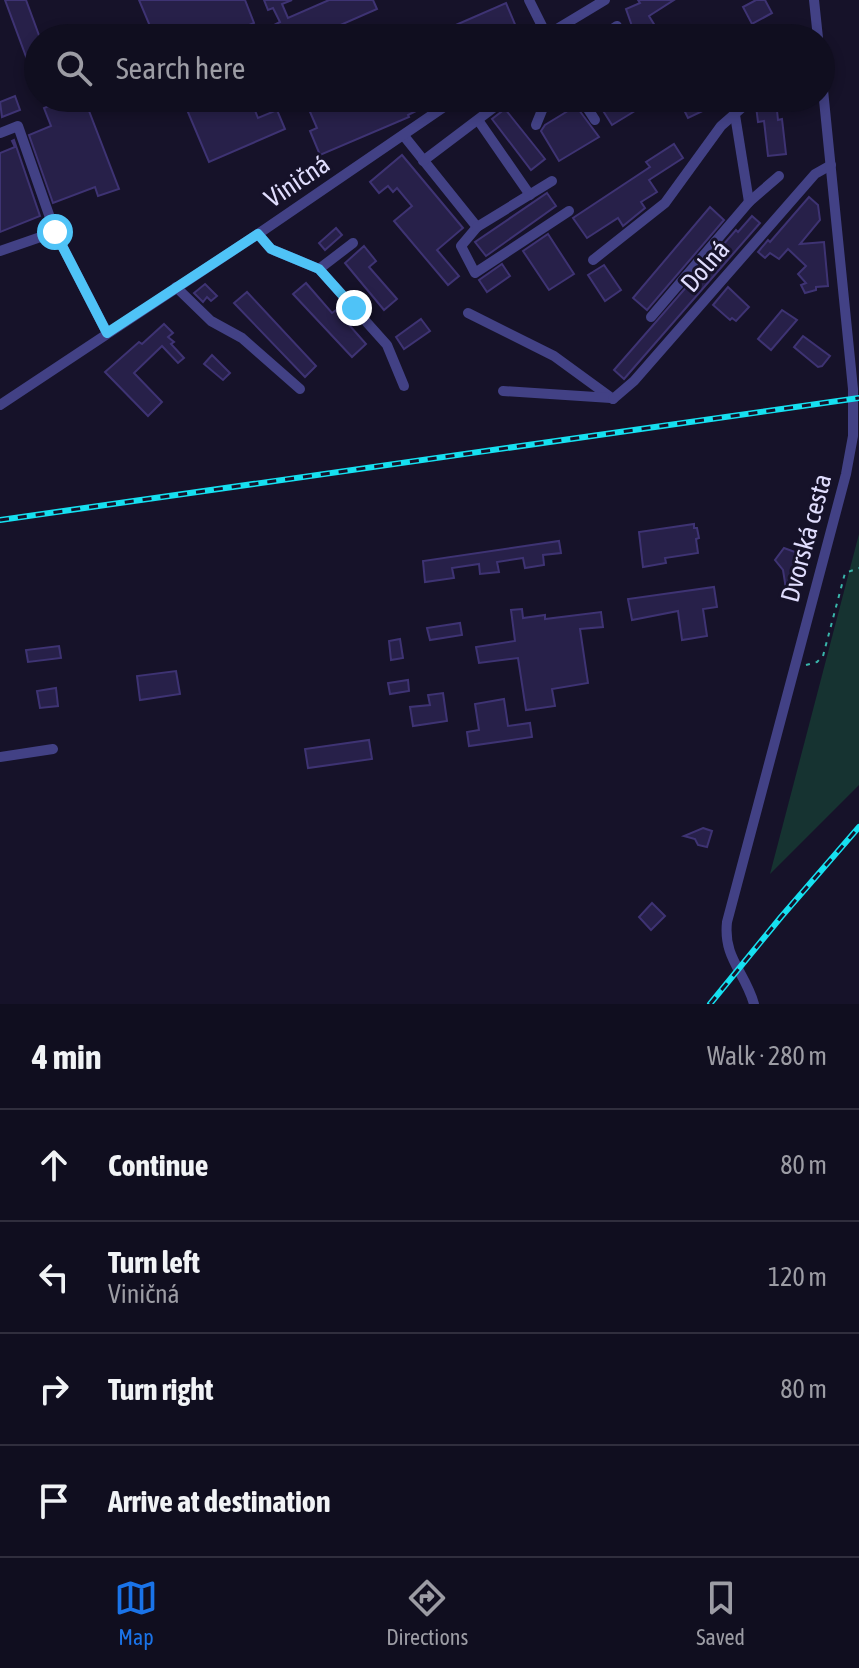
<!DOCTYPE html>
<html lang="en">
<head>
<meta charset="utf-8">
<style>
	:root { --surface:#100e1f; --page:#191728; --text:#f1f3f6; --muted:#9c9ca4; --line:#302e3d; --accent:#1a73e8 }
	body { margin:0; font-family:"Asap Condensed",sans-serif; background:var(--page); color:var(--text) }
	.stop { position:absolute; width:24px; height:24px; margin:-18px; border:6px solid #4fc3f7; border-radius:50%; background:#fff }
	.stop.end { background:#4fc3f7; border-color:#fff; box-shadow:0 2px 8px #0008 }
	.list { margin:0; padding:0; list-style:none }
	h2 { display:flex; justify-content:space-between; align-items:center; height:104px; margin:0; padding:0 32px; font-size:34px }
	h2 small { font-size:26px; font-weight:400; color:var(--muted) }
	.list li { display:grid; grid-template-columns:52px 1fr auto; gap:24px; align-items:center; box-sizing:border-box; height:112px; padding:0 32px; border-top:2px solid var(--line) }
	.list b { display:block; font-size:30px; white-space:nowrap }
	.list p { margin:0; font-size:26px; white-space:nowrap; color:var(--muted) }
	.list em { font-size:26px; font-style:normal; color:var(--muted) }
	.icon { flex:none; width:44px; height:44px; fill:none; stroke:currentColor; stroke-width:2; stroke-linecap:round; stroke-linejoin:round }
	.map { position:relative; flex:none; width:859px; height:1004px; overflow:hidden }
	.search { position:absolute; background:var(--surface); box-shadow:0 4px 12px #0003; left:24px; right:24px; top:24px; height:88px; display:flex; align-items:center; gap:20px; box-sizing:border-box; padding:0 28px; border-radius:44px; color:var(--muted); font-size:30px }
	.sheet { height:552px; background:var(--surface) }
	nav { display:flex; justify-content:space-around; align-items:center; box-sizing:border-box; height:112px; border-top:2px solid var(--line); background:var(--surface); font-size:22px; color:var(--muted) }
	nav a { display:grid; justify-items:center; gap:4px }
	nav .on { color:var(--accent) }
	.map>svg:first-child { display:block }
</style>
</head>
<body>
<div class="map">
<svg width="859" height="1004" viewBox="0 0 859 1004">
	<rect width="100%" height="100%" fill="#161229"/>
	<polygon fill="#163331" points="859,534 859,785 770,874"/>
	<g fill="#272049" stroke="#3e3373" stroke-width="2">
		<polygon points="5,0 26,0 40,38 38,38 38,89"/>
		<polygon points="139,0 245,0 254,23 218,38 155,38"/>
		<polygon points="264,0 292,0 282,4 288,18 329,0 373,0 377,9 311,38 279,38 274,25 280,22 273,8 268,10"/>
		<polygon points="638,0 674,0 649,16 660,34 654,38 637,38 633,29 626,9 640,3"/>
		<polygon points="756,0 765,0 772,13 752,24 743,7"/>
		<polygon points="506,3 517,29 502,36 503,38 426,38"/>
		<polygon points="15,96 20,110 2,117 0,102"/>
		<polygon points="61,98 84,98 119,189 98,196 95,187 53,203 29,135 51,126 44,108 62,101"/>
		<polygon points="182,98 250,98 258,118 277,110 285,129 209,162"/>
		<polygon points="304,98 401,98 405,107 420,99 424,107 408,115 409,117 320,155 310,131 317,128"/>
		<polygon points="595,98 656,98 612,125"/>
		<polygon points="678,98 730,98 688,118"/>
		<polygon points="776,101 778,120 782,119 786,154 768,156 764,121 758,122 756,106 759,103"/>
		<polygon points="576,106 599,137 559,161 541,131 545,125"/>
		<polygon points="505,109 545,159 531,170 492,119"/>
		<polygon points="14,140 40,216 0,232 0,153 15,147 12,141"/>
		<polygon points="674,144 683,158 649,180 657,192 641,202 645,208 623,226 618,218 587,238 573,218 650,167 646,162"/>
		<polygon points="402,155 463,228 437,250 459,276 448,285 394,221 412,206 397,188 393,192 388,186 379,193 370,182"/>
		<polygon points="547,193 556,206 486,256 475,242"/>
		<polygon points="809,197 818,205 820,220 800,244 824,242 828,286 816,287 816,290 805,293 801,285 806,283 798,274 806,266 788,249 779,259 770,253 765,258 758,252 768,240 770,242"/>
		<polygon points="710,207 724,220 647,310 633,298"/>
		<polygon points="752,216 760,223 624,379 614,370 736,230 738,232"/>
		<polygon points="336,228 342,235 325,250 319,243"/>
		<polygon points="548,234 574,274 549,290 523,251"/>
		<polygon points="364,246 376,261 369,267 397,299 384,310 345,263"/>
		<polygon points="502,264 510,276 487,292 479,280"/>
		<polygon points="604,265 621,290 605,301 588,275"/>
		<polygon points="306,283 332,313 336,310 366,344 352,357 293,294"/>
		<polygon points="205,284 217,296 211,301 207,297 203,302 194,293"/>
		<polygon points="728,287 749,307 736,321 732,318 730,320 713,305"/>
		<polygon points="247,292 316,366 305,377 234,303"/>
		<polygon points="782,310 797,320 771,350 758,339"/>
		<polygon points="421,319 430,331 404,349 396,337"/>
		<polygon points="164,324 173,333 168,337 174,342 171,344 184,358 178,363 162,346 134,373 162,402 148,416 105,372 139,342 142,344"/>
		<polygon points="803,336 830,356 822,366 818,367 794,347"/>
		<polygon points="212,355 230,373 223,380 204,364"/>
		<polygon points="694,524 694,528 697,528 699,538 696,539 698,553 665,558 666,563 643,567 639,532"/>
		<polygon points="559,541 561,553 543,555 544,565 525,568 523,558 497,562 499,572 480,574 479,564 452,568 454,578 425,582 423,561"/>
		<polygon points="784,548 795,552 797,557 792,568 796,588 786,589 783,570 775,560"/>
		<polygon points="714,587 717,607 703,609 707,636 682,640 678,611 632,620 628,599"/>
		<polygon points="522,609 523,618 545,615 545,619 601,612 603,627 580,629 588,683 552,689 555,706 526,710 518,658 479,663 476,647 515,641 511,610"/>
		<polygon points="460,623 462,635 430,640 427,628"/>
		<polygon points="400,639 403,658 391,660 389,641"/>
		<polygon points="59,646 61,658 28,662 26,650"/>
		<polygon points="176,671 180,694 140,700 137,676"/>
		<polygon points="408,680 409,691 390,694 388,683"/>
		<polygon points="56,688 58,706 40,708 37,691"/>
		<polygon points="443,693 447,721 413,726 410,707 430,705 428,695"/>
		<polygon points="504,699 508,726 530,723 532,737 469,746 467,732 479,730 475,704"/>
		<polygon points="369,740 372,759 308,768 305,749"/>
		<polygon points="703,828 712,831 707,847 698,845 695,839 684,836"/>
		<polygon points="652,903 665,916 651,930 639,917"/>
	</g>
	<g fill="none" stroke-linecap="round" stroke-linejoin="round">
		<polyline stroke="#39b5aa" stroke-width="2" stroke-dasharray="4 6" stroke-linecap="butt" points="806,665 817,662 823,656 845,573 859,568"/>
		<g stroke="#424185" stroke-width="10">
			<polyline points="529,0 548,38"/>
			<polyline points="814,0 818,38"/>
			<polyline points="542,38 605,0"/>
			<polyline points="599,38 617,26"/>
			<polyline points="581,98 595,120"/>
			<polyline points="735,115 749,202"/>
			<polyline points="478,120 530,195"/>
			<polyline points="536,125 547,98"/>
			<polyline points="0,133 18,126 55,232 107,333"/>
			<polyline points="404,136 477,227 461,246 475,273 569,211"/>
			<polyline points="423,161 505,99 519,104 534,98"/>
			<polyline points="477,227 552,181"/>
			<polyline points="258,234 271,249 319,269 353,243"/>
			<polyline points="0,251 55,232"/>
			<polyline points="593,260 665,203 721,126 753,98"/>
			<polyline points="319,269 387,345 404,386"/>
			<polyline points="176,287 211,321 242,338 300,389"/>
			<polyline points="468,313 554,356 613,399"/>
			<polyline points="651,317 749,202 779,176"/>
			<polyline points="503,391 611,398"/>
			<polyline points="613,399 634,381 815,174 831,165"/>
			<polyline points="0,405 258,234 457,98"/>
			<polyline points="0,757 53,749"/>
			<path d="M754,1004c-9,-32 -31,-46 -27,-82l119,-448 7,-38v-47l-32,-319"/>
		</g>
		<defs>
			<g id="rail">
				<polyline points="0,520 859,398"/>
				<polyline points="710,1004 781,917 859,827"/>
			</g>
		</defs>
		<use href="#rail" stroke="#16e0f0" stroke-width="6"/>
		<use href="#rail" stroke="#161229" stroke-width="3" stroke-dasharray="9" stroke-linecap="butt"/>
	</g>
	<g fill="none" stroke-linecap="round" stroke-linejoin="round">
		<polyline stroke="#4fc3f7" stroke-width="10" points="55,232 107,333 258,234 271,249 319,269 354,308"/>
	</g>
	<g text-anchor="middle" dominant-baseline="central" stroke-width="6" stroke-linejoin="round" paint-order="stroke">
		<g font-size="26" fill="#e0ddfd" stroke="#161229">
			<text transform="translate(297 181) rotate(-34)">Viničná</text>
			<text transform="translate(705 266) rotate(-49)">Dolná</text>
			<text transform="translate(806 538) rotate(-75)">Dvorská cesta</text>
		</g>
	</g>
</svg>
<div class="stop" style="left:55px;top:232px"></div>
<div class="stop end" style="left:354px;top:308px"></div>
<div class="search"><svg class="icon" aria-label="search" viewBox="0 0 24 24"><circle cx="10" cy="10" r="6"/><path d="M15 15l6 6"/></svg>Search here</div>
</div>
<section class="sheet">
<h2>4 min<small>Walk · 280 m</small></h2>
<ul class="list">
<li><svg class="icon" aria-label="ahead" viewBox="0 0 24 24"><path d="M12 20V5M6 11l6-6 6 6"/></svg><div><b>Continue</b></div><em>80 m</em></li>
<li><svg class="icon" aria-label="left" viewBox="0 0 24 24"><path d="M17 20v-9H6M10 6l-5 5 5 5"/></svg><div><b>Turn left</b><p>Viničná</p></div><em>120 m</em></li>
<li><svg class="icon" aria-label="right" viewBox="0 0 24 24"><path d="M7 20v-9h11M14 6l5 5-5 5"/></svg><div><b>Turn right</b></div><em>80 m</em></li>
<li><svg class="icon" aria-label="arrive" viewBox="0 0 24 24"><path d="M6 21V4h12l-3 4 3 4H6"/></svg><div><b>Arrive at destination</b></div></li>
</ul>
</section>
<nav>
<a class="on"><svg class="icon" aria-label="map" viewBox="0 0 24 24"><path d="M3 6l6-2 6 2 6-2v14l-6 2-6-2-6 2zM9 4v14M15 6v14"/></svg>Map</a>
<a><svg class="icon" aria-label="directions" viewBox="0 0 24 24"><path d="M12 3l9 9-9 9-9-9zM9 14v-3h6M13 9l2 2-2 2"/></svg>Directions</a>
<a><svg class="icon" aria-label="saved" viewBox="0 0 24 24"><path d="M7 4h10v16l-5-4-5 4z"/></svg>Saved</a>
</nav>
</body>
</html>
